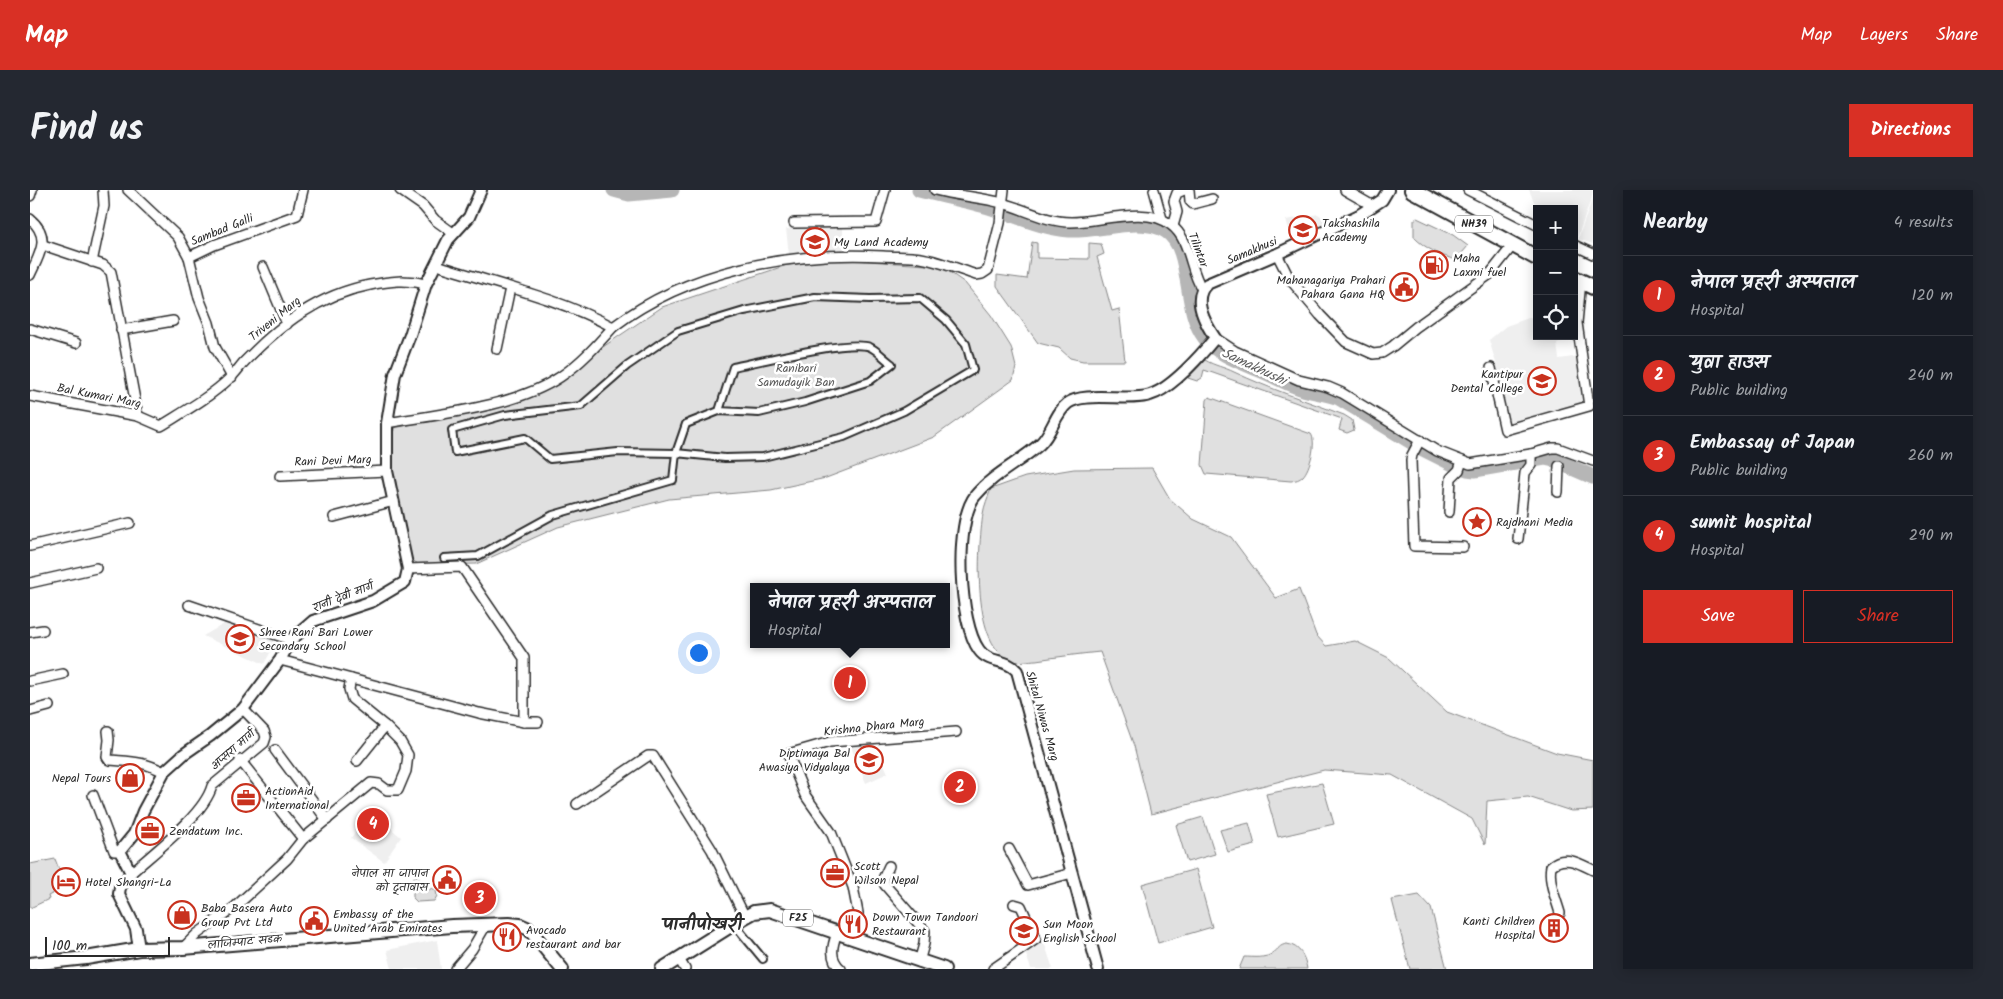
<!DOCTYPE html>
<html lang="en">
<head>
<meta charset="utf-8">
<style>
	:root { --surface:#171b24; --page:#242831; --text:#f1f3f6; --muted:#9ea1a6; --line:#363941; --accent:#d93025 }
	body { margin:0; font-family:Kalam,"Playpen Sans Deva",sans-serif; background:var(--page); color:var(--text) }
	.controls { position:absolute; right:15px; top:15px; display:grid; overflow:hidden; border-radius:0px; box-shadow:0 2px 12px #0003 }
	.controls button { width:45px; height:45px; display:grid; place-items:center; padding:0; border:0; border-bottom:1px solid var(--line); background:var(--surface); color:var(--text); font:25px sans-serif }
	.scale { position:absolute; left:15px; bottom:12px; width:125px; box-sizing:border-box; padding-left:5px; border:2px solid #2b2b2b; border-top:0; font-size:14px; line-height:18px; white-space:nowrap; color:#2b2b2b; -webkit-text-stroke:4px #fff; paint-order:stroke }
	.you { position:absolute; left:668px; top:462px; width:18px; height:18px; margin:-12px; border:4px solid #fff; border-radius:50%; background:#1a73e8; box-shadow:0 0 0 8px #1a73e833 }
	.badge { display:grid; place-items:center; width:32px; height:32px; border-radius:50%; background:var(--accent); color:#fff; font-size:16px; font-weight:700 }
	.pin { position:absolute; translate:-50% -50%; border:2px solid #fff; box-shadow:0 1px 5px #0006 }
	.popup { position:absolute; left:720px; top:393px; width:200px; height:65px; box-sizing:border-box; display:grid; place-content:center; border-radius:0px; background:var(--surface); filter:drop-shadow(0 1px 4px #0005); font-size:16px; white-space:nowrap; color:var(--muted) }
	.popup b { font-size:19px; color:var(--text) }
	.popup::after { content:''; position:absolute; left:50%; top:100%; margin-left:-10px; border:10px solid transparent; border-top-color:var(--surface) }
	.list { margin:0; padding:0; list-style:none }
	h2 { display:flex; justify-content:space-between; align-items:center; height:65px; margin:0; padding:0 20px; font-size:21px }
	h2 small { font-size:16px; font-weight:400; color:var(--muted) }
	.list li { display:grid; grid-template-columns:32px 1fr auto; gap:15px; align-items:center; box-sizing:border-box; height:80px; padding:0 20px; border-top:1px solid var(--line) }
	.list b { display:block; font-size:19px; white-space:nowrap }
	.list p { margin:0; font-size:16px; white-space:nowrap; color:var(--muted) }
	.list em { font-size:16px; font-style:normal; color:var(--muted) }
	.actions { display:flex; gap:10px; padding:15px 20px }
	.actions a { flex:1; padding:11px 0; border:1px solid var(--accent); border-radius:0px; text-align:center; font-size:18px; color:var(--accent) }
	.actions .main { background:var(--accent); color:#fff }
	.icon { flex:none; width:28px; height:28px; fill:none; stroke:currentColor; stroke-width:2; stroke-linecap:round; stroke-linejoin:round }
	.map { position:relative; flex:none; width:1563px; height:779px; overflow:hidden; border-radius:0px }
	header { display:flex; align-items:center; gap:30px; box-sizing:border-box; height:70px; padding:0 25px; background:var(--accent); color:#fff }
	header strong { font-size:24px }
	nav { display:flex; gap:28px; margin-inline-start:auto; font-size:18px }
	.intro { display:flex; align-items:center; justify-content:space-between; box-sizing:border-box; height:120px; padding:0 30px }
	h1 { margin:0; font-size:35px }
	.button { padding:12px 22px; border-radius:0px; background:var(--accent); color:#fff; font-size:18px; font-weight:700 }
	main { display:flex; gap:30px; padding:0 30px }
	aside { flex:1; background:var(--surface); border-radius:0px; box-shadow:0 2px 12px #0003 }
	.map>svg:first-child { display:block }
</style>
</head>
<body>
<header>
<strong>Map</strong>
<nav><a>Map</a><a>Layers</a><a>Share</a></nav>
</header>
<div class="intro"><h1>Find us</h1><a class="button">Directions</a></div>
<main>
<div class="map">
<svg width="1563" height="779" viewBox="0 0 1563 779">
	<rect width="100%" height="100%" fill="#fff"/>
	<filter id="ink" filterUnits="userSpaceOnUse"><feTurbulence type="fractalNoise" baseFrequency=".02" numOctaves="2"/><feDisplacementMap in="SourceGraphic" scale="10" xChannelSelector="R" yChannelSelector="G"/><feConvolveMatrix kernelMatrix="1 2 1 2 8 2 1 2 1" color-interpolation-filters="sRGB"/></filter>
	<g filter="url(#ink)">
		<g fill="#efefef">
			<polygon points="1499,0 1563,0 1562,7 1547,48 1544,47 1544,19 1507,19"/>
			<polygon points="1563,7 1563,54 1548,49"/>
			<polygon points="1288,24 1298,31 1297,36 1263,50 1256,30"/>
			<polygon points="813,35 813,64 759,65 756,39"/>
			<polygon points="1507,125 1507,146 1530,146 1532,152 1527,154 1529,169 1550,166 1557,213 1483,235 1478,232 1466,173 1459,150 1476,136"/>
			<polygon points="201,430 246,452 234,474 173,446"/>
			<polygon points="844,553 858,583 836,593 821,557"/>
			<polygon points="340,621 371,647 354,672 321,648"/>
			<polygon points="407,750 411,779 362,779 357,760"/>
			<polygon points="1014,752 1023,779 1001,779 995,762"/>
		</g>
		<g fill="#e0e0e0" stroke="#868686">
			<path d="M1387,28l36,17 15,11 -12,14c-14,-4 -32,-12 -42,-23v-17z"/>
			<polygon points="1002,52 1007,53 1007,68 1059,69 1059,53 1071,54 1074,64 1067,67 1082,121 1089,119 1095,171 1053,171 1040,168 1029,158 1008,153 967,96 967,85 997,89"/>
			<polygon points="809,69 911,76 935,93 961,125 981,157 986,177 983,190 904,247 796,288 741,300 639,309 528,337 446,374 390,375 377,367 365,287 361,278 364,238 493,211 632,117 757,75"/>
			<path d="M1175,170c10,6 19,7 29,12 36,17 73,29 110,43l8,5 2,10 -7,3 -8,-3 3,-11 -129,-46 -9,-3 -2,8 -5,3 -9,-3z"/>
			<path d="M1179,207l102,37c6,8 -1,35 -8,42 -4,4 -7,4 -12,5l-85,-7 -4,-9 5,-65z"/>
			<path d="M1122,278l18,31 23,20 38,18 45,61 23,-9 17,46 10,11 29,-5 34,17 58,54 110,41 36,7v50l-22,1 -43,-14 -41,4 -2,44 -13,-26 -80,-44 -68,-5 -173,44 -17,-68 -34,-94c-21,2 -43,5 -64,8 -7,0 -16,3 -23,1 -42,-12 -35,-112 -30,-147 1,-8 5,-17 8,-25l34,-12 49,-8z"/>
			<polygon points="1292,593 1304,634 1248,647 1236,604"/>
			<polygon points="1173,627 1185,664 1157,672 1146,635"/>
			<polygon points="1219,633 1225,655 1198,662 1190,640"/>
			<polygon points="25,669 35,695 33,698 18,706 19,709 0,718 0,674"/>
			<polygon points="1166,679 1182,737 1128,753 1112,694"/>
			<polygon points="386,686 389,688 390,693 399,700 402,698 406,701 407,706 404,711 387,712 383,708 383,688"/>
			<polygon points="1389,705 1401,718 1417,779 1380,779 1362,710"/>
			<path d="M1257,754c13,2 18,13 20,25h-68l5,-12c9,0 21,2 29,-4 6,-4 6,-8 14,-9z"/>
		</g>
		<g fill="none" stroke-linecap="round" stroke-linejoin="round">
			<g stroke="#b6b6b6" stroke-width="15">
				<polyline points="584,0 599,4 642,0"/>
				<path d="M889,0c24,6 50,11 73,18 25,8 51,20 77,22 28,2 73,-15 97,1 28,18 16,78 39,107 14,18 39,25 59,34 10,4 20,10 31,14 14,6 29,7 44,12l84,51 32,16 12,4 8,1 70,-12 9,2 39,17"/>
			</g>
			<defs>
				<g id="pedestrian">
					<path d="M414,368l34,-2 75,-41 120,-35 3,-27 -58,-1 -68,7 -25,-21 -70,14 -3,-22 53,-15 76,-9 46,-40 51,-35 66,-20 71,-14 55,2 50,-1 26,22 20,24 7,26 -69,41 -60,26 -81,20 -38,1 -49,-5 10,-29 33,-13 40,2 46,-11 65,-21 22,-17c-7,-5 -15,-14 -22,-17 -21,-8 -112,15 -137,20l-14,44"/>
					<polyline points="704,734 733,769"/>
				</g>
				<g id="minor">
					<polyline points="98,0 148,47 159,67 184,55 267,25 273,0"/>
					<polyline points="370,0 393,16 405,30 423,43"/>
					<path d="M905,0c22,6 45,7 67,13 23,6 44,19 69,19 29,0 76,-17 100,3 20,15 18,44 31,64"/>
					<polyline points="1124,0 1132,29"/>
					<polyline points="1159,0 1160,11 1163,14 1182,9"/>
					<polyline points="1315,0 1343,16"/>
					<polyline points="1438,0 1507,35"/>
					<polyline points="0,6 2,0"/>
					<path d="M0,29c22,18 9,36 0,56"/>
					<polyline points="764,33 846,32 855,0"/>
					<polyline points="1143,36 1147,22 1144,11 1147,3 1154,0"/>
					<polyline points="13,55 73,75 81,82 108,226"/>
					<polyline points="1544,55 1563,64"/>
					<polyline points="1247,64 1259,88 1290,125 1316,152 1343,164 1352,163 1363,156 1386,137 1460,84 1483,55"/>
					<polyline points="159,67 169,108 179,133 185,157 202,187"/>
					<polyline points="62,72 74,16 73,0"/>
					<path d="M407,75c59,19 121,33 176,62 75,-57 177,-76 270,-71 13,1 26,0 38,2 18,3 37,11 55,17l6,-1 6,-4 12,-47 4,-33"/>
					<polyline points="233,77 257,134"/>
					<polyline points="0,139 46,153"/>
					<polyline points="91,140 143,131"/>
					<polyline points="1185,148 1205,161 1269,190 1298,197 1312,203 1407,261 1440,274 1501,264 1522,258 1528,258 1563,271"/>
					<polyline points="467,159 480,98"/>
					<polyline points="1461,178 1475,240 1559,216 1547,133 1551,91"/>
					<path d="M0,206l108,20 23,10c24,-15 49,-29 69,-48 6,-5 10,-12 15,-17 36,-37 73,-66 125,-76 20,-4 36,-6 56,-1"/>
					<path d="M357,233c53,-9 128,-16 173,-46 21,-14 37,-32 53,-50"/>
					<polyline points="1390,250 1382,265 1381,270 1384,356 1433,357"/>
					<polyline points="250,286 357,281"/>
					<polyline points="1528,302 1529,276"/>
					<polyline points="1419,322 1421,288 1429,280 1432,271"/>
					<polyline points="304,327 364,311"/>
					<polyline points="1488,349 1495,283 1501,275 1501,264"/>
					<polyline points="0,356 100,333"/>
					<polyline points="378,379 432,377 494,468 494,532"/>
					<polyline points="0,393 66,378"/>
					<polyline points="159,415 261,450"/>
					<polyline points="0,442 13,440"/>
					<polyline points="250,470 449,523 494,532 508,532"/>
					<polyline points="0,491 33,484"/>
					<polyline points="0,521 19,516"/>
					<path d="M78,541l1,9 -2,17 2,3c23,2 34,1 55,12"/>
					<polyline points="245,560 297,630"/>
					<polyline points="210,570 273,649"/>
					<polyline points="327,571 355,536"/>
					<polyline points="63,605 84,661 90,661"/>
					<polyline points="547,614 618,566 623,566 682,660 715,727"/>
					<polyline points="979,659 998,695 1042,683"/>
					<polyline points="859,676 853,689 855,695 895,741 894,754 889,772"/>
					<path d="M101,683c23,-21 73,-58 81,-87l52,-43 2,-6 -2,-6 -21,-22"/>
					<path d="M1530,723c-4,-14 -12,-32 -9,-47 13,-12 28,-3 42,4"/>
					<path d="M807,743c-5,13 -8,26 4,36"/>
					<polyline points="825,749 828,734 828,723 823,697 801,642 775,605 758,564 800,552 926,542"/>
					<polyline points="153,758 167,744 206,716 257,669 273,649 341,593 349,594 357,600 368,600 376,581 378,565 370,551 355,536 322,509 319,499 321,489"/>
					<polyline points="649,769 655,779"/>
					<polyline points="425,779 442,759 456,735"/>
					<polyline points="963,779 1006,749 991,716 984,714"/>
				</g>
				<g id="tertiary">
					<polyline points="109,759 106,739 89,704 90,697 101,683 90,661 104,644 113,621 134,582 154,564 180,546 213,519 250,470 261,450 283,431 343,411 375,392 378,379 357,281 357,233 365,184 380,145 396,94 418,50 439,27 451,0"/>
					<path d="M1068,779l-81,-298c-11,-13 -28,-7 -38,-21 -20,-27 -25,-127 -4,-154 18,-22 45,-34 65,-52 12,-11 15,-31 28,-41 16,-12 62,-1 82,-8 21,-6 51,-40 65,-57 -10,-15 -24,-40 -8,-54l70,-30 82,-39 23,-15 6,-10"/>
				</g>
				<g id="primary">
					<polyline points="0,774 56,768 109,759 153,758 422,736 479,734 490,735 499,739 532,779"/>
					<polyline points="632,779 715,727 724,722 740,720 914,779"/>
				</g>
				<g id="trunk">
					<polyline points="1382,0 1507,68"/>
					<polyline points="1544,88 1563,97"/>
				</g>
			</defs>
			<use href="#pedestrian" stroke="#2b2b2b" stroke-width="10"/>
			<use href="#minor" stroke="#2b2b2b" stroke-width="12"/>
			<use href="#tertiary" stroke="#2b2b2b" stroke-width="14"/>
			<use href="#primary" stroke="#2b2b2b" stroke-width="16"/>
			<use href="#trunk" stroke="#2b2b2b" stroke-width="18"/>
			<use href="#pedestrian" stroke="#fff" stroke-width="6"/>
			<use href="#minor" stroke="#fff" stroke-width="9"/>
			<use href="#tertiary" stroke="#fff" stroke-width="10"/>
			<use href="#primary" stroke="#fff" stroke-width="12"/>
			<use href="#trunk" stroke="#fff" stroke-width="14"/>
		</g>
	</g>
	<defs>
		<symbol id="university-ring" viewBox="-11 -11 22 22"><circle r="9.5" fill="#fff" stroke="#c8321e" stroke-width="1.5"/><path d="M0-5L7-2L0 1L-7-2ZM-4 1L0 2.5L4 1V4Q0 6-4 4Z" fill="#c8321e"/></symbol>
		<symbol id="school-ring" viewBox="-11 -11 22 22"><circle r="9.5" fill="#fff" stroke="#c8321e" stroke-width="1.5"/><path d="M0-5L7-2L0 1L-7-2ZM-4 1L0 2.5L4 1V4Q0 6-4 4Z" fill="#c8321e"/></symbol>
		<symbol id="fuel-ring" viewBox="-11 -11 22 22"><circle r="9.5" fill="#fff" stroke="#c8321e" stroke-width="1.5"/><path d="M-5.5-6h7V0h2V4h1.3V-2.5L3-4.5l.8-.8L6-3V5H2.5V1h-1V6h-7ZM-4.2-4.7v3.2H.2V-4.7Z" fill="#c8321e"/></symbol>
		<symbol id="civic-ring" viewBox="-11 -11 22 22"><circle r="9.5" fill="#fff" stroke="#c8321e" stroke-width="1.5"/><path d="M-.6-6.5H3V-4.5H.6V-3L4-1V1h2V6H-6V1h2V-1L-.6-3ZM-1.2 2.5V6h2.4V2.5Z" fill="#c8321e"/></symbol>
		<symbol id="sight-ring" viewBox="-11 -11 22 22"><circle r="9.5" fill="#fff" stroke="#c8321e" stroke-width="1.5"/><path d="M0-6L1.8-2.2L6-1.7L2.9 1.2L3.7 5.4L0 3.3L-3.7 5.4L-2.9 1.2L-6-1.7L-1.8-2.2Z" fill="#c8321e"/></symbol>
		<symbol id="shop-ring" viewBox="-11 -11 22 22"><circle r="9.5" fill="#fff" stroke="#c8321e" stroke-width="1.5"/><path d="M-5-2.5h2.3a2.7 3.5 0 0 1 5.4 0H5L5.5 6h-11ZM-1.5-2.5h3a1.5 2.3 0 0 0-3 0Z" fill="#c8321e"/></symbol>
		<symbol id="office-ring" viewBox="-11 -11 22 22"><circle r="9.5" fill="#fff" stroke="#c8321e" stroke-width="1.5"/><path d="M-6-3h4V-5.5h4V-3h4V5H-6ZM-1-4.5V-3h2v-1.5ZM-6 0V1H6V0Z" fill="#c8321e"/></symbol>
		<symbol id="hotel-ring" viewBox="-11 -11 22 22"><circle r="9.5" fill="#fff" stroke="#c8321e" stroke-width="1.5"/><path d="M-6-4.5h1.5V1H6V5H4.5V3h-9V5H-6ZM-4 0a1.8 1.8 0 1 1 3.6 0ZM.5 0V-2.5h3Q6-2.5 6 0Z" fill="#c8321e"/></symbol>
		<symbol id="restaurant-ring" viewBox="-11 -11 22 22"><circle r="9.5" fill="#fff" stroke="#c8321e" stroke-width="1.5"/><path d="M-5-6h1v4h1v-4h1v4h1v-4h1v5L-1.5 .5V6h-2V.5L-5-1ZM5-6V6H3V1.5H1.5Q1.5-4 5-6Z" fill="#c8321e"/></symbol>
		<symbol id="building-ring" viewBox="-11 -11 22 22"><circle r="9.5" fill="#fff" stroke="#c8321e" stroke-width="1.5"/><path d="M-4-6H4V6H1V3H-1V6H-4ZM-2.5-4.3h1.7v1.8h-1.7ZM.8-4.3h1.7v1.8H.8ZM-2.5-1h1.7V.8h-1.7ZM.8-1h1.7V.8H.8Z" fill="#c8321e"/></symbol>
	</defs>
	<g fill-rule="evenodd">
		<use href="#university-ring" x="1257" y="24" width="32" height="32"/>
		<use href="#school-ring" x="769" y="36" width="32" height="32"/>
		<use href="#fuel-ring" x="1388" y="59" width="32" height="32"/>
		<use href="#civic-ring" x="1358" y="81" width="32" height="32"/>
		<use href="#university-ring" x="1496" y="175" width="32" height="32"/>
		<use href="#sight-ring" x="1431" y="316" width="32" height="32"/>
		<use href="#school-ring" x="194" y="433" width="32" height="32"/>
		<use href="#school-ring" x="823" y="554" width="32" height="32"/>
		<use href="#shop-ring" x="84" y="572" width="32" height="32"/>
		<use href="#office-ring" x="200" y="592" width="32" height="32"/>
		<use href="#office-ring" x="104" y="625" width="32" height="32"/>
		<use href="#office-ring" x="789" y="667" width="32" height="32"/>
		<use href="#civic-ring" x="401" y="674" width="32" height="32"/>
		<use href="#hotel-ring" x="20" y="676" width="32" height="32"/>
		<use href="#shop-ring" x="136" y="709" width="32" height="32"/>
		<use href="#civic-ring" x="268" y="715" width="32" height="32"/>
		<use href="#restaurant-ring" x="807" y="718" width="32" height="32"/>
		<use href="#building-ring" x="1508" y="722" width="32" height="32"/>
		<use href="#school-ring" x="978" y="725" width="32" height="32"/>
		<use href="#restaurant-ring" x="461" y="731" width="32" height="32"/>
	</g>
	<g text-anchor="middle" dominant-baseline="central" stroke-width="5" stroke-linejoin="round" paint-order="stroke">
		<g fill="#fff" stroke="#6b6b6b" stroke-width="1">
			<rect x="1425" y="25.5" width="38" height="17" rx="4"/>
			<rect x="753" y="719.5" width="30" height="17" rx="4"/>
		</g>
		<g font-size="11" font-weight="bold" fill="#2b2b2b">
			<text x="1444" y="34">NH39</text>
			<text x="768" y="728">F25</text>
		</g>
		<g font-size="12" fill="#2b2b2b" stroke="#fff" text-anchor="start">
			<text x="1292" y="33">Takshashila<tspan x="1292" dy="14">Academy</tspan></text>
			<text x="804" y="52">My Land Academy</text>
			<text x="1423" y="68">Maha<tspan x="1423" dy="14">Laxmi fuel</tspan></text>
			<text x="1355" y="90" text-anchor="end">Mahanagariya Prahari<tspan x="1355" dy="14">Pahara Gana HQ</tspan></text>
			<text x="1493" y="184" text-anchor="end">Kantipur<tspan x="1493" dy="14">Dental College</tspan></text>
			<text x="1466" y="332">Rajdhani Media</text>
			<text x="229" y="442">Shree Rani Bari Lower<tspan x="229" dy="14">Secondary School</tspan></text>
			<text x="820" y="563" text-anchor="end">Diptimaya Bal<tspan x="820" dy="14">Awasiya Vidyalaya</tspan></text>
			<text x="81" y="588" text-anchor="end">Nepal Tours</text>
			<text x="235" y="601">ActionAid<tspan x="235" dy="14">International</tspan></text>
			<text x="139" y="641">Zendatum Inc.</text>
			<text x="824" y="676">Scott<tspan x="824" dy="14">Wilson Nepal</tspan></text>
			<text x="398" y="683" text-anchor="end">नेपाल मा जापान<tspan x="398" dy="14">को दूतावास</tspan></text>
			<text x="55" y="692">Hotel Shangri-La</text>
			<text x="171" y="718">Baba Basera Auto<tspan x="171" dy="14">Group Pvt Ltd</tspan></text>
			<text x="303" y="724">Embassy of the<tspan x="303" dy="14">United Arab Emirates</tspan></text>
			<text x="842" y="727">Down Town Tandoori<tspan x="842" dy="14">Restaurant</tspan></text>
			<text x="1505" y="731" text-anchor="end">Kanti Children<tspan x="1505" dy="14">Hospital</tspan></text>
			<text x="1013" y="734">Sun Moon<tspan x="1013" dy="14">English School</tspan></text>
			<text x="496" y="740">Avocado<tspan x="496" dy="14">restaurant and bar</tspan></text>
		</g>
		<g font-size="12" fill="#2b2b2b" stroke="#fff">
			<text transform="translate(192 40) rotate(-22)">Sambad Galli</text>
			<text transform="translate(1168 60) rotate(69)">Tilintar</text>
			<text transform="translate(1222 61) rotate(-23)">Samakhusi</text>
			<text transform="translate(245 129) rotate(-39)">Triveni Marg</text>
			<text transform="translate(69 206) rotate(11)">Bal Kumari Marg</text>
			<text transform="translate(303 271) rotate(-2)">Rani Devi Marg</text>
			<text transform="translate(313 407) rotate(-21)">रानी देवी मार्ग</text>
			<text transform="translate(1012 526) rotate(74)">Shital Niwas Marg</text>
			<text transform="translate(844 537) rotate(-6)">Krishna Dhara Marg</text>
			<text transform="translate(203 560) rotate(-41)">अप्सरा मार्ग</text>
			<text transform="translate(215 752) rotate(-5)">लाजिम्पाट सडक</text>
		</g>
		<g font-size="12" fill="#585858" stroke="#fff">
			<text x="766" y="178">Ranibari<tspan x="766" dy="14">Samudayik Ban</tspan></text>
		</g>
		<g font-size="14" font-style="italic" fill="#5c5c5c" stroke="#fff">
			<text transform="translate(1224 177) rotate(25)">Samakhushi</text>
		</g>
		<g font-size="18" font-weight="bold" fill="#2b2b2b" stroke="#fff">
			<text x="672" y="735">पानीपोखरी</text>
		</g>
	</g>
</svg>
<div class="controls">
<button>+</button>
<button>−</button>
<button><svg class="icon" aria-label="locate" viewBox="0 0 24 24"><circle cx="12" cy="12" r="6"/><path d="M12 2v4M12 18v4M2 12h4M18 12h4"/></svg></button>
</div>
<div class="scale">100 m</div>
<div class="you"></div>
<div class="pin badge" style="left:820px;top:493px">1</div>
<div class="popup"><b>नेपाल प्रहरी अस्पताल</b>Hospital</div>
<div class="pin badge" style="left:930px;top:597px">2</div>
<div class="pin badge" style="left:450px;top:708px">3</div>
<div class="pin badge" style="left:343px;top:634px">4</div>
</div>
<aside>
<h2>Nearby<small>4 results</small></h2>
<ul class="list">
<li><span class="badge">1</span><div><b>नेपाल प्रहरी अस्पताल</b><p>Hospital</p></div><em>120 m</em></li>
<li><span class="badge">2</span><div><b>युवा हाउस</b><p>Public building</p></div><em>240 m</em></li>
<li><span class="badge">3</span><div><b>Embassay of Japan</b><p>Public building</p></div><em>260 m</em></li>
<li><span class="badge">4</span><div><b>sumit hospital</b><p>Hospital</p></div><em>290 m</em></li>
</ul>
<div class="actions"><a class="main">Save</a><a>Share</a></div>
</aside>
</main>
</body>
</html>
